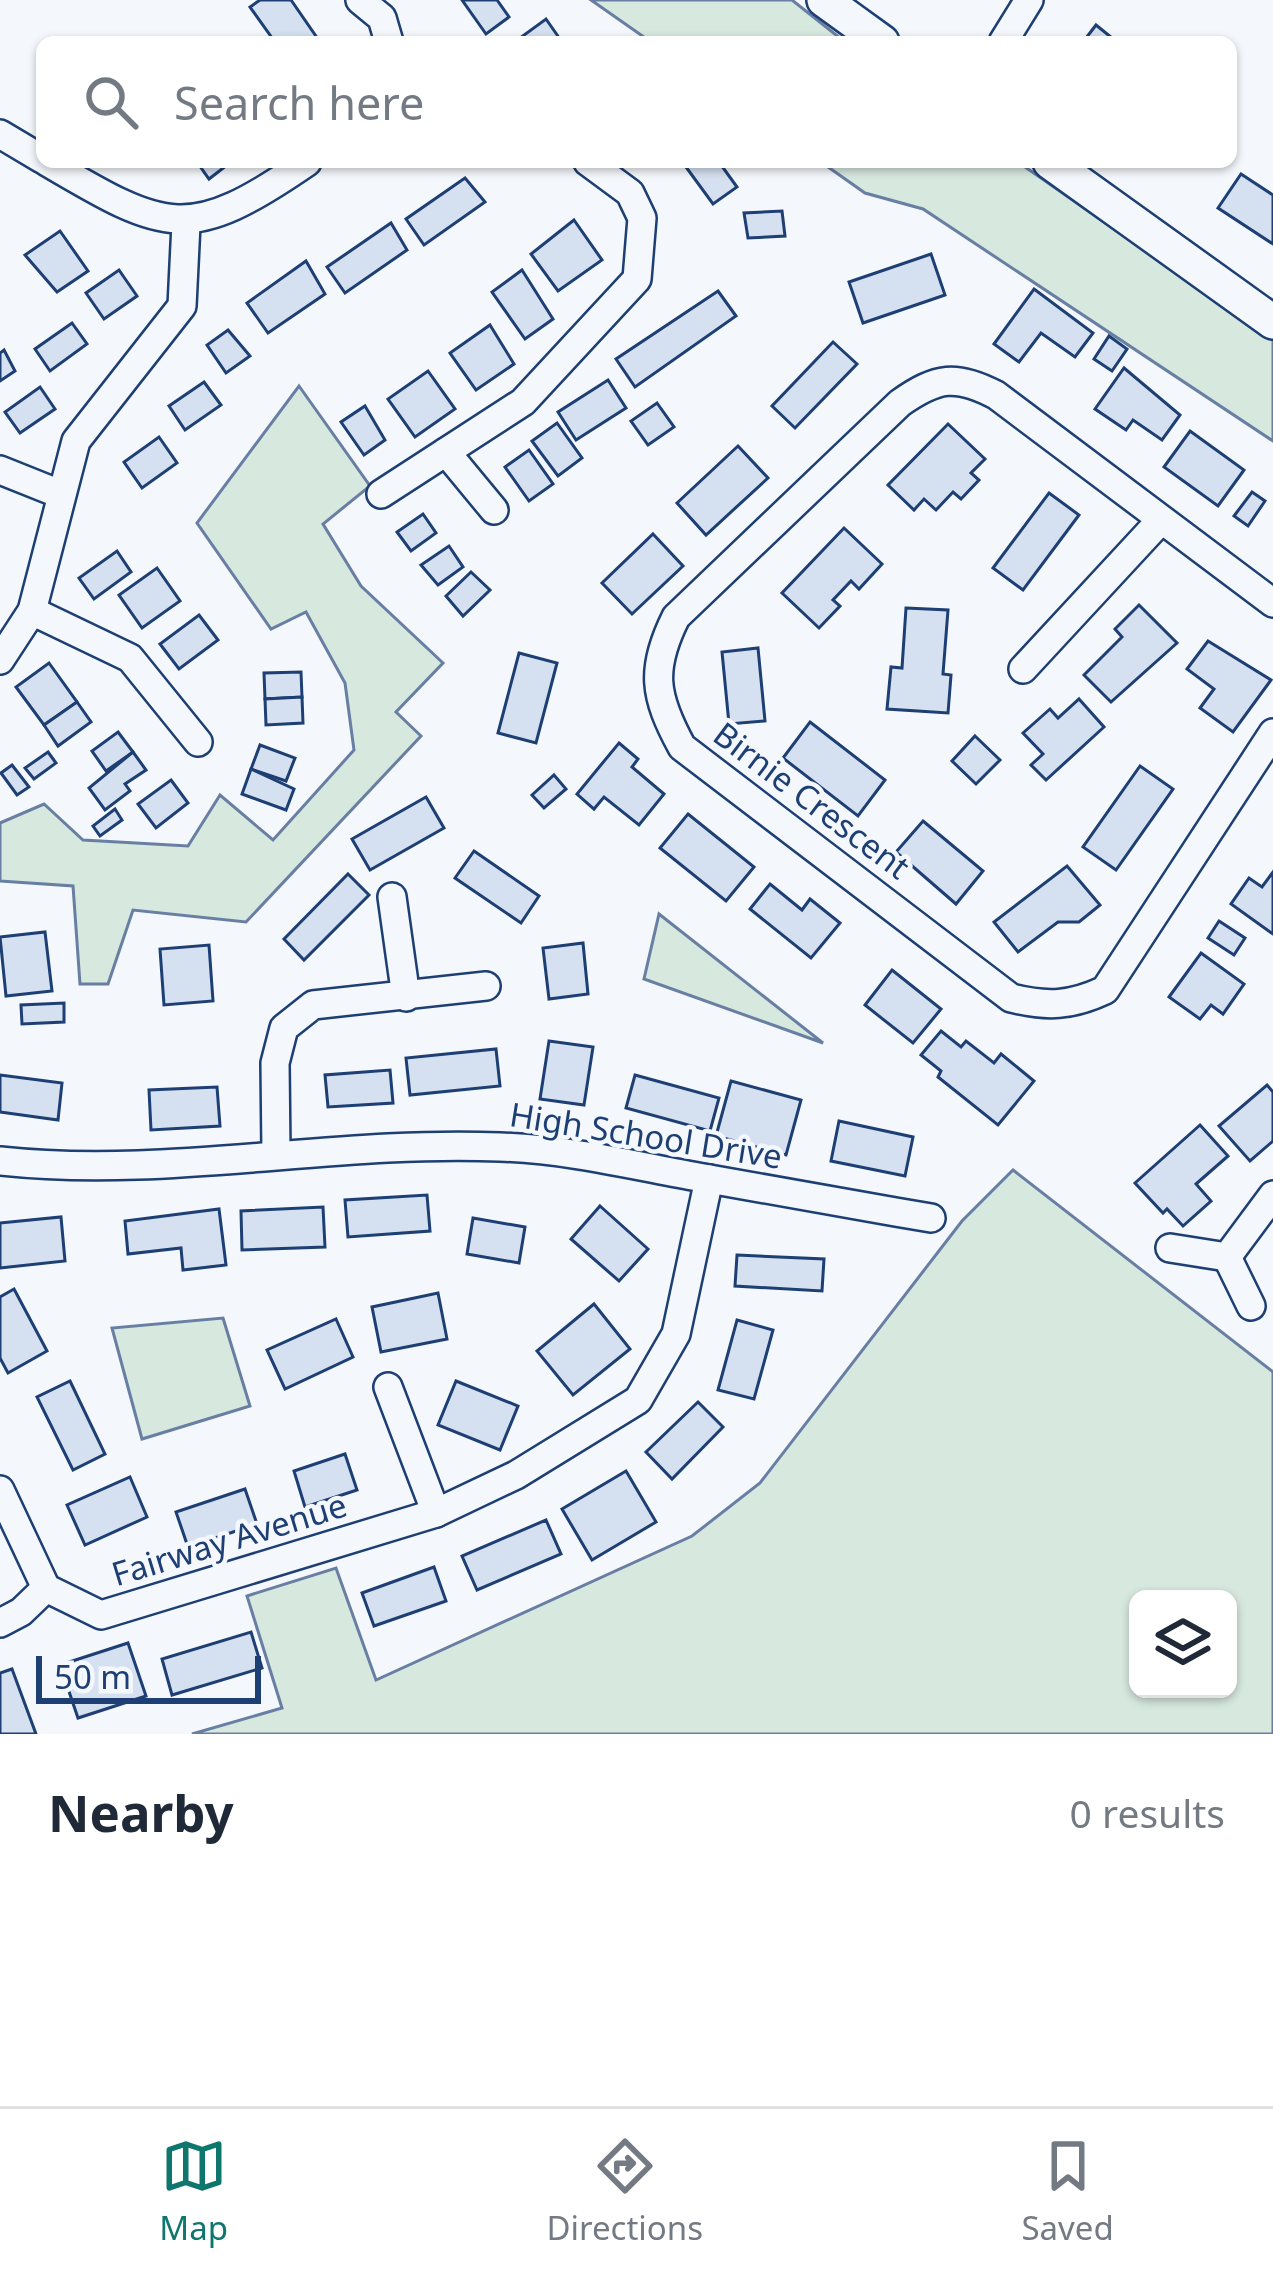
<!DOCTYPE html>
<html lang="en">
<head>
<meta charset="utf-8">
<style>
	:root { --surface:#fff; --page:#f2f2f3; --text:#1f2937; --muted:#747a83; --line:#e0e1e3; --accent:#0f766e }
	body { margin:0; font-family:"Noto Sans",sans-serif; background:var(--page); color:var(--text) }
	.controls { position:absolute; right:36px; bottom:36px; display:grid; overflow:hidden; border-radius:18px; box-shadow:0 3px 9px #0004 }
	.controls button { width:108px; height:108px; display:grid; place-items:center; padding:0; border:0; border-bottom:3px solid var(--line); background:var(--surface); color:var(--text); font:60px sans-serif }
	.scale { position:absolute; left:36px; bottom:30px; width:225px; box-sizing:border-box; padding-left:12px; border:6px solid #1d3f73; border-top:0; font-size:33px; line-height:42px; white-space:nowrap; color:#1d3f73; -webkit-text-stroke:9px #f4f7fb; paint-order:stroke }
	.list { margin:0; padding:0; list-style:none }
	h2 { display:flex; justify-content:space-between; align-items:center; height:156px; margin:0; padding:0 48px; font-size:51px }
	h2 small { font-size:39px; font-weight:400; color:var(--muted) }
	.icon { flex:none; width:66px; height:66px; fill:none; stroke:currentColor; stroke-width:2; stroke-linecap:round; stroke-linejoin:round }
	.map { position:relative; flex:none; width:1273px; height:1734px; overflow:hidden }
	.search { position:absolute; background:var(--surface); box-shadow:0 3px 9px #0004; left:36px; right:36px; top:36px; height:132px; display:flex; align-items:center; gap:30px; box-sizing:border-box; padding:0 42px; border-radius:18px; color:var(--muted); font-size:45px }
	.sheet { height:372px; background:var(--surface) }
	nav { display:flex; justify-content:space-around; align-items:center; box-sizing:border-box; height:168px; border-top:3px solid var(--line); background:var(--surface); font-size:33px; color:var(--muted) }
	nav a { display:grid; justify-items:center; gap:6px }
	nav .on { color:var(--accent) }
	.map>svg:first-child { display:block }
</style>
</head>
<body>
<div class="map">
<svg width="1273" height="1734" viewBox="0 0 1273 1734">
	<rect width="100%" height="100%" fill="#f4f7fb"/>
	<g fill="#d7e8df" stroke="#687fa3" stroke-width="3" fill-rule="evenodd">
		<polygon points="591,0 792,0 845,42 651,42"/>
		<polygon points="821,162 1018,162 1273,340 1273,441 923,209 865,193"/>
		<polygon points="299,386 370,486 323,524 361,586 443,663 396,712 421,736 246,922 133,910 108,984 80,984 73,886 0,881 0,823 44,804 83,840 188,846 220,795 273,840 354,750 345,683 306,612 271,629 197,523"/>
		<polygon points="659,914 823,1043 644,979"/>
		<path d="M1013,1170l260,202v362h-1081l90,-26 -35,-112 89,-28 40,112 316,-144 68,-53 202,-262zM1138,1599h90v90h-90z"/>
		<polygon points="223,1318 250,1406 142,1439 112,1328"/>
	</g>
	<g fill="#d5e0f0" stroke="#1d3f73" stroke-width="3">
		<polygon points="260,0 291,0 320,42 275,42 250,7"/>
		<polygon points="462,0 497,0 509,17 486,34"/>
		<polygon points="546,19 562,42 523,42 520,38"/>
		<polygon points="1096,25 1117,42 1083,42"/>
		<polygon points="197,162 231,162 209,179"/>
		<polygon points="693,162 719,162 737,187 713,204 686,167"/>
		<polygon points="1241,174 1273,195 1273,244 1218,208"/>
		<polygon points="465,178 485,202 424,245 406,219"/>
		<polygon points="782,211 785,236 748,238 744,213"/>
		<polygon points="574,220 602,260 558,291 531,254"/>
		<polygon points="391,223 407,250 345,293 327,267"/>
		<polygon points="60,231 88,271 57,292 25,255"/>
		<polygon points="931,254 945,295 863,323 849,282"/>
		<polygon points="306,261 325,294 268,333 247,303"/>
		<polygon points="119,270 137,296 104,319 86,293"/>
		<polygon points="522,270 553,319 525,339 492,292"/>
		<polygon points="1034,289 1093,333 1075,357 1041,333 1019,362 994,344"/>
		<polygon points="718,291 736,316 635,387 616,359"/>
		<polygon points="72,323 87,344 50,371 35,349"/>
		<polygon points="490,325 514,364 476,390 450,353"/>
		<polygon points="228,330 250,356 226,373 207,345"/>
		<polygon points="1109,336 1127,349 1112,371 1094,359"/>
		<polygon points="833,342 857,364 795,428 772,406"/>
		<polygon points="4,350 15,371 0,381 0,353"/>
		<polygon points="1124,368 1180,415 1162,440 1133,420 1126,430 1095,409"/>
		<polygon points="428,371 455,409 415,437 388,399"/>
		<polygon points="608,380 626,408 576,440 558,412"/>
		<polygon points="204,382 221,405 185,430 169,406"/>
		<polygon points="40,387 55,409 20,433 5,412"/>
		<polygon points="657,403 674,427 648,445 631,421"/>
		<polygon points="365,406 385,440 364,455 341,422"/>
		<polygon points="557,423 582,458 558,476 532,441"/>
		<polygon points="948,424 985,459 971,473 979,480 961,499 953,492 936,510 924,499 914,510 888,485"/>
		<polygon points="1190,431 1244,470 1218,506 1164,467"/>
		<polygon points="159,437 177,463 142,488 124,462"/>
		<polygon points="738,446 768,478 706,535 677,503"/>
		<polygon points="529,450 553,484 529,501 505,467"/>
		<polygon points="1252,492 1265,501 1248,526 1234,516"/>
		<polygon points="1049,493 1079,515 1023,590 993,568"/>
		<polygon points="423,514 436,533 411,551 397,532"/>
		<polygon points="844,528 882,564 859,589 851,581 833,600 840,606 819,628 782,593"/>
		<polygon points="653,534 683,566 632,614 602,583"/>
		<polygon points="449,546 463,567 438,585 421,565"/>
		<polygon points="117,551 131,572 94,599 79,578"/>
		<polygon points="157,568 180,601 142,628 119,595"/>
		<polygon points="471,572 490,590 463,616 446,596"/>
		<polygon points="1139,605 1177,643 1111,702 1084,675 1122,637 1115,629"/>
		<polygon points="906,608 948,610 943,674 951,675 948,713 887,709 891,667 902,668"/>
		<polygon points="199,615 218,640 179,669 160,644"/>
		<polygon points="1208,641 1271,680 1233,732 1200,708 1214,689 1187,669"/>
		<polygon points="758,648 765,721 729,724 722,652"/>
		<polygon points="519,653 557,663 536,743 498,733"/>
		<polygon points="49,663 77,702 44,725 16,687"/>
		<polygon points="301,672 302,697 265,699 264,673"/>
		<polygon points="302,697 303,723 266,725 265,699"/>
		<polygon points="1079,699 1104,727 1046,780 1031,765 1043,754 1023,733 1050,709 1058,718"/>
		<polygon points="77,702 91,722 58,746 44,725"/>
		<polygon points="810,722 885,780 858,816 783,758"/>
		<polygon points="118,732 133,752 106,771 92,751"/>
		<polygon points="975,736 1000,760 976,784 952,761"/>
		<polygon points="619,743 638,759 632,767 664,794 639,825 604,797 594,809 577,794"/>
		<polygon points="260,745 295,758 286,781 251,769"/>
		<polygon points="48,752 56,763 34,779 25,768"/>
		<polygon points="133,752 146,770 125,784 130,791 105,810 89,788"/>
		<polygon points="12,765 29,787 17,795 1,773"/>
		<polygon points="1140,766 1173,789 1116,870 1083,847"/>
		<polygon points="251,769 294,789 286,810 242,794"/>
		<polygon points="554,775 566,789 544,808 532,795"/>
		<polygon points="171,780 188,803 156,828 138,804"/>
		<polygon points="426,797 444,828 370,870 352,839"/>
		<polygon points="115,809 122,820 100,836 93,826"/>
		<polygon points="688,814 754,867 726,901 660,848"/>
		<polygon points="923,821 983,871 956,904 896,852"/>
		<polygon points="474,851 539,896 521,923 455,878"/>
		<polygon points="1067,866 1100,905 1079,922 1058,922 1018,952 994,922"/>
		<polygon points="1273,872 1273,934 1231,904 1249,878 1262,887"/>
		<polygon points="348,874 369,895 304,960 284,939"/>
		<polygon points="770,884 802,910 810,899 840,923 811,958 750,909"/>
		<polygon points="1219,921 1245,938 1234,955 1208,938"/>
		<polygon points="45,932 52,991 6,996 0,937"/>
		<polygon points="583,943 588,994 549,999 543,948"/>
		<polygon points="209,945 213,1001 164,1005 160,949"/>
		<polygon points="1201,953 1244,984 1223,1014 1211,1005 1200,1019 1169,997"/>
		<polygon points="892,970 941,1009 913,1043 865,1005"/>
		<polygon points="64,1003 64,1022 22,1024 21,1005"/>
		<polygon points="941,1031 961,1047 966,1041 994,1063 1001,1054 1034,1081 998,1125 938,1077 941,1071 921,1055"/>
		<polygon points="549,1041 593,1047 584,1105 540,1099"/>
		<polygon points="496,1049 500,1086 410,1095 406,1058"/>
		<polygon points="390,1070 393,1103 328,1107 325,1075"/>
		<polygon points="0,1075 62,1083 58,1120 0,1112"/>
		<polygon points="635,1075 719,1098 710,1131 626,1108"/>
		<polygon points="731,1081 801,1100 786,1155 716,1136"/>
		<polygon points="1267,1085 1273,1092 1273,1141 1250,1161 1219,1126"/>
		<polygon points="217,1087 220,1126 151,1130 149,1090"/>
		<polygon points="839,1121 913,1137 905,1176 831,1161"/>
		<polygon points="1200,1125 1228,1156 1196,1184 1211,1201 1183,1226 1167,1209 1163,1213 1135,1183"/>
		<polygon points="427,1195 430,1231 348,1237 345,1200"/>
		<polygon points="600,1206 648,1249 619,1281 571,1239"/>
		<polygon points="323,1207 325,1247 242,1250 241,1211"/>
		<polygon points="219,1209 226,1265 183,1270 181,1248 128,1254 125,1221"/>
		<polygon points="61,1217 65,1261 0,1268 0,1223"/>
		<polygon points="473,1218 525,1227 519,1263 467,1254"/>
		<polygon points="737,1255 824,1259 822,1291 735,1286"/>
		<polygon points="14,1289 47,1351 8,1373 0,1358 0,1297"/>
		<polygon points="438,1293 447,1339 381,1352 372,1307"/>
		<polygon points="594,1304 630,1349 573,1395 537,1351"/>
		<polygon points="336,1319 353,1357 285,1389 267,1350"/>
		<polygon points="737,1320 773,1330 754,1399 718,1390"/>
		<polygon points="70,1381 105,1454 73,1470 37,1397"/>
		<polygon points="456,1381 518,1406 500,1450 438,1425"/>
		<polygon points="698,1402 723,1427 672,1479 646,1452"/>
		<polygon points="345,1454 357,1490 305,1507 294,1471"/>
		<polygon points="626,1471 656,1522 592,1560 562,1509"/>
		<polygon points="130,1477 147,1517 85,1545 67,1505"/>
		<polygon points="245,1489 257,1524 188,1547 176,1512"/>
		<polygon points="546,1520 561,1554 477,1590 462,1556"/>
		<polygon points="434,1567 446,1601 374,1626 362,1593"/>
		<polygon points="251,1632 262,1668 172,1695 162,1659"/>
		<polygon points="128,1643 146,1696 78,1718 60,1665"/>
		<polygon points="12,1669 36,1734 0,1734 0,1673"/>
	</g>
	<g fill="none" stroke-linecap="round" stroke-linejoin="round">
		<defs>
			<g id="minor">
				<polyline points="360,0 382,18 389,42"/>
				<polyline points="1003,42 1029,0"/>
				<polyline points="0,134 42,159"/>
				<path d="M47,162c120,71 142,81 260,0"/>
				<polyline points="446,452 494,510"/>
				<polyline points="0,470 60,494"/>
				<polyline points="381,494 523,402 637,279 642,218 630,193 588,162"/>
				<path d="M1273,603l-277,-208c-40,-21 -59,-18 -96,8l-224,214c-26,52 -22,79 6,130l329,251c36,9 60,8 94,-8l168,-257"/>
				<polyline points="32,611 130,658 198,742"/>
				<polyline points="0,660 32,611 76,441 182,306 186,224"/>
				<polyline points="1023,669 1161,520"/>
				<polyline points="392,897 406,997"/>
				<polyline points="276,1154 275,1063 284,1028 313,1005 486,986"/>
				<path d="M0,1161c166,18 333,-21 500,-14 67,2 132,18 198,30 77,14 155,28 233,41"/>
				<polyline points="1170,1248 1227,1257 1273,1195"/>
				<polyline points="1227,1257 1251,1306"/>
				<polyline points="388,1387 436,1513"/>
				<polyline points="0,1490 46,1588 101,1615 436,1513 516,1475 638,1400 676,1334 709,1179"/>
				<polyline points="0,1623 21,1612 46,1588"/>
			</g>
			<g id="tertiary">
				<polyline points="824,0 882,42"/>
				<polyline points="1050,162 1273,322"/>
			</g>
		</defs>
		<use href="#minor" stroke="#1d3f73" stroke-width="32"/>
		<use href="#tertiary" stroke="#1d3f73" stroke-width="38"/>
		<use href="#minor" stroke="#f4f7fb" stroke-width="27"/>
		<use href="#tertiary" stroke="#f4f7fb" stroke-width="33"/>
	</g>
	<g text-anchor="middle" dominant-baseline="central" stroke-width="9" stroke-linejoin="round" paint-order="stroke">
		<g font-size="33" fill="#1d3f73" stroke="#f4f7fb">
			<text transform="translate(812 800) rotate(37)">Birnie Crescent</text>
			<text transform="translate(646 1135) rotate(9)">High School Drive</text>
			<text transform="translate(229 1539) rotate(-17)">Fairway Avenue</text>
		</g>
	</g>
</svg>
<div class="controls">
<button><svg class="icon" aria-label="layers" viewBox="0 0 24 24"><path d="M12 4l9 5-9 5-9-5zM3 14l9 5 9-5"/></svg></button>
</div>
<div class="scale">50 m</div>
<div class="search"><svg class="icon" aria-label="search" viewBox="0 0 24 24"><circle cx="10" cy="10" r="6"/><path d="M15 15l6 6"/></svg>Search here</div>
</div>
<section class="sheet">
<h2>Nearby<small>0 results</small></h2>
<ul class="list">
</ul>
</section>
<nav>
<a class="on"><svg class="icon" aria-label="map" viewBox="0 0 24 24"><path d="M3 6l6-2 6 2 6-2v14l-6 2-6-2-6 2zM9 4v14M15 6v14"/></svg>Map</a>
<a><svg class="icon" aria-label="directions" viewBox="0 0 24 24"><path d="M12 3l9 9-9 9-9-9zM9 14v-3h6M13 9l2 2-2 2"/></svg>Directions</a>
<a><svg class="icon" aria-label="saved" viewBox="0 0 24 24"><path d="M7 4h10v16l-5-4-5 4z"/></svg>Saved</a>
</nav>
</body>
</html>
